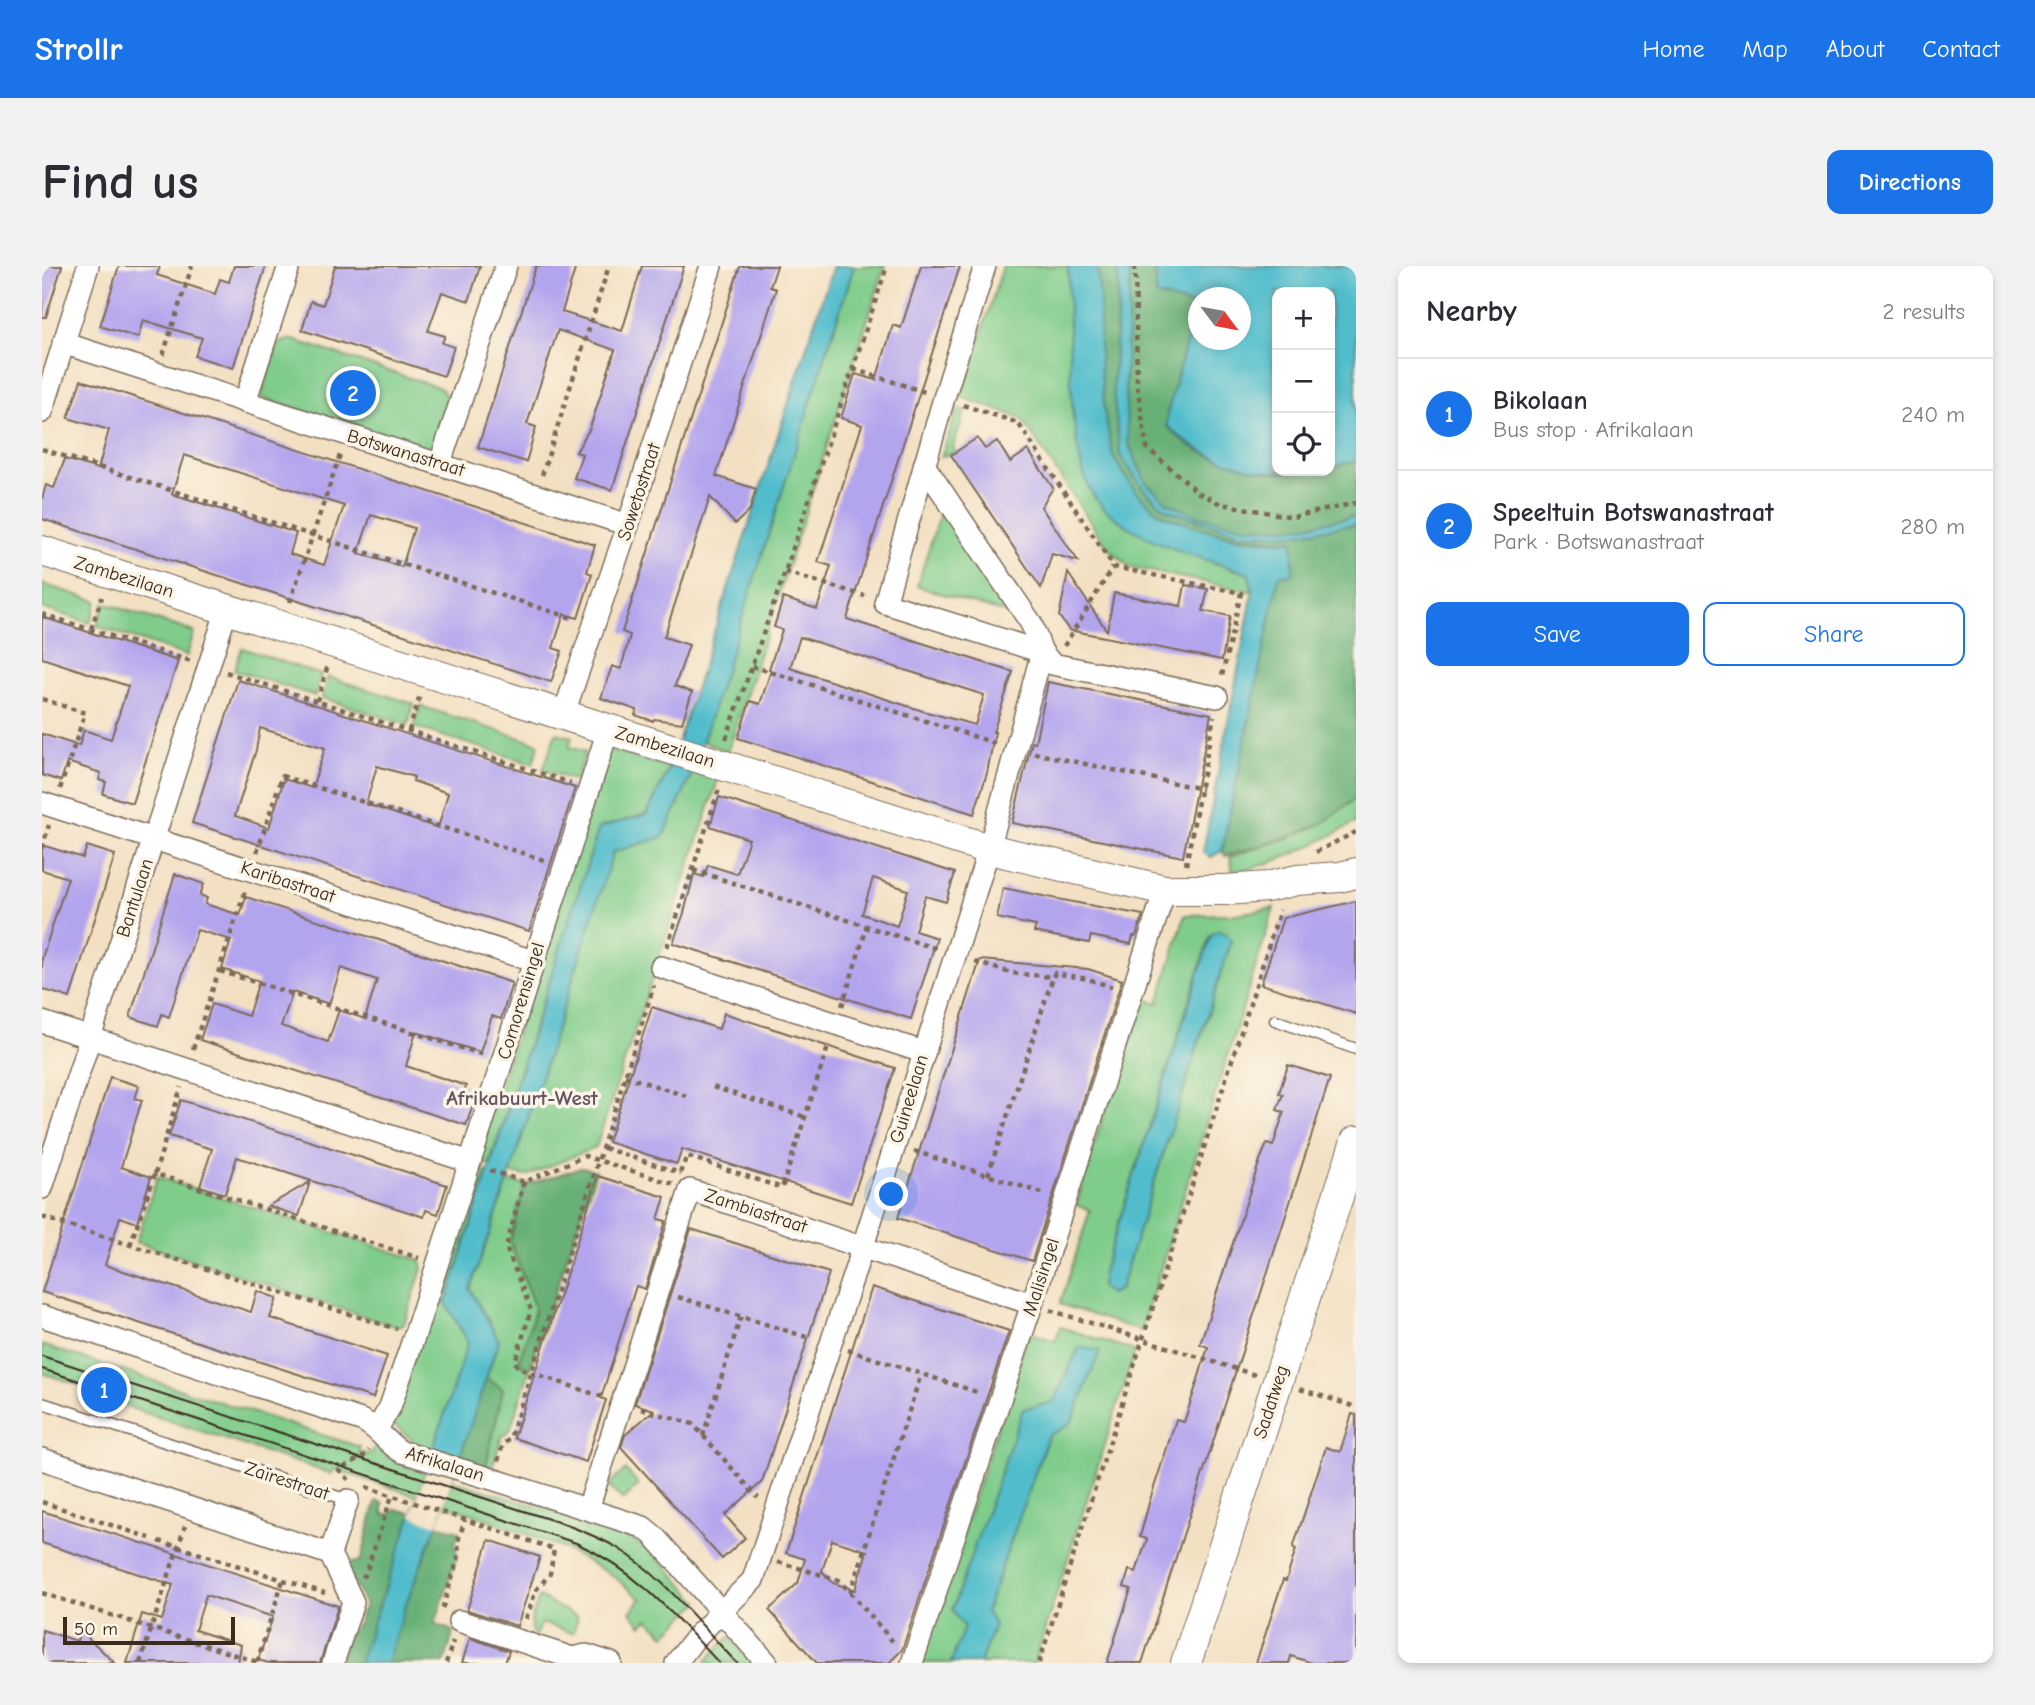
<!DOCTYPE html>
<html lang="en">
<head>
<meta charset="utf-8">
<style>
	:root { --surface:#fff; --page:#f2f2f3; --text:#2b2b33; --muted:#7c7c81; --line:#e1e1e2; --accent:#1a73e8 }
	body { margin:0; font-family:"Comic Neue",sans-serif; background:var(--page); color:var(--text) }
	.controls { position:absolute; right:21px; top:21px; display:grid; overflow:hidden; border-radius:14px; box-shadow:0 4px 10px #0003 }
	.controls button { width:63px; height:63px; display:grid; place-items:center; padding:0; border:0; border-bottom:2px solid var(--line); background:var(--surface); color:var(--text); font:35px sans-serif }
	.compass { position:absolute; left:1146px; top:21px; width:63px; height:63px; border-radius:50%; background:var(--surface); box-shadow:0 4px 10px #0003; rotate:122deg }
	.scale { position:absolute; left:21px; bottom:18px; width:172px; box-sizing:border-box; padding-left:7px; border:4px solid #3b2a1e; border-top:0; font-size:19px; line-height:24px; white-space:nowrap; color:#3b2a1e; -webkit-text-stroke:5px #fcf5e5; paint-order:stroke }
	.you { position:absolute; left:850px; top:929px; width:24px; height:24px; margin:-18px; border:5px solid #fff; border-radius:50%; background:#1a73e8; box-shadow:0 0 0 10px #1a73e833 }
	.badge { display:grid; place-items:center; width:46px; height:46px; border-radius:50%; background:var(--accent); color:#fff; font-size:23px; font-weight:700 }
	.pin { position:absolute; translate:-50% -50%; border:4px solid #fff; box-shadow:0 2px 7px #0006 }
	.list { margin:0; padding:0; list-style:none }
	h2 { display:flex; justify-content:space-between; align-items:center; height:91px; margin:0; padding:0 28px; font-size:30px }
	h2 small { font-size:23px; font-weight:400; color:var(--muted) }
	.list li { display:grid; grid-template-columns:46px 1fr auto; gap:21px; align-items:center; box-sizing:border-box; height:112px; padding:0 28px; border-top:2px solid var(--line) }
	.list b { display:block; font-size:26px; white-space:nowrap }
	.list p { margin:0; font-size:23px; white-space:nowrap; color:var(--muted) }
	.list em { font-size:23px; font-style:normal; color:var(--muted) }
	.actions { display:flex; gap:14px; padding:21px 28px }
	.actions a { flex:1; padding:16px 0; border:2px solid var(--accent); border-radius:14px; text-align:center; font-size:24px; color:var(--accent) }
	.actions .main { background:var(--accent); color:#fff }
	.icon { flex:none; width:38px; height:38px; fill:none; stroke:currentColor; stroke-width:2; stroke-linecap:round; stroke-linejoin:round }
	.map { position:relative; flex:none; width:1314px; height:1397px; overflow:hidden; border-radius:14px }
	header { display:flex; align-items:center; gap:42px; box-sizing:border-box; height:98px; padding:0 35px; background:var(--accent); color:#fff }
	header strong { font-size:33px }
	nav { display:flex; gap:38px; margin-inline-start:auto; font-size:24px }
	.intro { display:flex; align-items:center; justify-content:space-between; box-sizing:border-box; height:168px; padding:0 42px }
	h1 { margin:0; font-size:49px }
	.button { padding:18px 32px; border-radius:14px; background:var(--accent); color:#fff; font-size:24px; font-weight:700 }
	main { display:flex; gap:42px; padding:0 42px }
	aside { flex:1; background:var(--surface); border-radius:14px; box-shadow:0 4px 10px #0003 }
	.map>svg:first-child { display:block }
</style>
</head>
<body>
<header>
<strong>Strollr</strong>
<nav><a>Home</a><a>Map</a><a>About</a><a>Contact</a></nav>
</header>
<div class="intro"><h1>Find us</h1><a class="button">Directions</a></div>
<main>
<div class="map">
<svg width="1314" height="1397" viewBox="0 0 1314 1397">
	<rect width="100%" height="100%" fill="#fcf5e5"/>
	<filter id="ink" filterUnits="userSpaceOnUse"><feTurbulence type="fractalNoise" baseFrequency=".0143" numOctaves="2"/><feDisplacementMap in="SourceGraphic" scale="14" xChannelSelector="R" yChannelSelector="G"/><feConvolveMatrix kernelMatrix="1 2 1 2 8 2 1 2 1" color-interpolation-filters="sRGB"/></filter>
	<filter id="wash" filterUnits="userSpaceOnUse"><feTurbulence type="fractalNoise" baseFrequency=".00686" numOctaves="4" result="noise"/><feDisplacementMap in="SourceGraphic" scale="28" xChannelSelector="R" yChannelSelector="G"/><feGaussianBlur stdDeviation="1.57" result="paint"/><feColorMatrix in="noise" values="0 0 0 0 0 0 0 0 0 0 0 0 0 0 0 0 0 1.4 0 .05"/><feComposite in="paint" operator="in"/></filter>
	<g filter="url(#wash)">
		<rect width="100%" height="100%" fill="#f3e0c3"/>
		<g fill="#7fcc8b" stroke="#5d7b54" stroke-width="2" fill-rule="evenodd">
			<polygon points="812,0 843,0 686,486 660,475"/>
			<polygon points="961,0 1026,0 1031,155 1170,296 1207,308 1211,326 1088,301 1066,282 979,152 919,131"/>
			<polygon points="248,73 399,122 407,135 390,188 219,131 236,78"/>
			<polygon points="916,143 923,145 911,181 914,186 899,191"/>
			<polygon points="900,241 972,350 875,320"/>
			<polygon points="0,318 55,335 48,357 0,342"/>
			<polygon points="62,337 152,366 145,390 55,360"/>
			<polygon points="200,382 279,409 273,430 192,404"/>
			<polygon points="286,411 372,438 366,459 280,432"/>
			<polygon points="378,440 497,478 491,498 372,461"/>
			<polygon points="514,467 530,471 527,481 543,486 535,515 501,504"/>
			<polygon points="564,483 628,501 605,548 557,562 447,899 434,895"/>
			<polygon points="651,506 676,514 554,881 484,910 468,907 571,586 621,571"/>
			<path d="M1314,532v24c-37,21 -80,43 -123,50l-3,-15 60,-20 33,-14z"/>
			<path d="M1232,642l-133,423 -81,-27 30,-94 -14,-5 63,-207 19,5 27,-88 52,-1zM1185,668l4,8 -111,347 -19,-1 2,-16 107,-337z"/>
			<polygon points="433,902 445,906 404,1037 426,1076 391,1184 374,1177 350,1157"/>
			<polygon points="115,911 378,994 381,1000 362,1058 355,1061 94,976"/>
			<polygon points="466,915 483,919 468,975 492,1040 492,1047 480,1099 488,1103 468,1164 460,1170 450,1201 444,1200 461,1123 444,1112 457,1074 428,1024"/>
			<polygon points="1018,1061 1093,1085 992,1397 938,1397 952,1359 944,1346 1006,1170 1029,1157 1058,1085 1037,1082 1012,1136 909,1397 877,1397 987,1066 1013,1075"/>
			<path d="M0,1079l318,102 -1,5 12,3 4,-10 27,20 212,65c39,17 57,42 85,72l-34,33 -17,-16 -6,6 -12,-13 11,-13 -29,-24 -47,-26 -83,-32 -148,-48 -2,5 -217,-71 1,-6 -74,-24z"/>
			<polygon points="584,1204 597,1219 581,1234 568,1222 570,1215"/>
			<path d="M497,1331l39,20 -5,16 -32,-10 -6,14c-10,-11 0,-27 4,-40z"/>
			<polygon points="687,1371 711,1397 666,1397 664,1395"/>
		</g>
		<g fill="#67b077" stroke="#516d4a" stroke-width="2">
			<path d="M1055,0h19l3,19 -6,103 7,67 23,33 55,33 96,13 62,-10v274l-33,25 -33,14 -65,19 -3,-5 57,-277h14v-33c-45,-2 -90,-7 -131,-27 -20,-10 -39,-36 -48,-56 -10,-22 -13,-70 -14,-96 -2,-32 0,-64 -3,-96z"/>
			<path d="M1087,0h27l1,29 39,11 -29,109v11c43,46 105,45 163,45v-4l26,-6v55l-60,12 -51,-1 -46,-11 -31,-13 -22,-20 -18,-40 -3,-54 5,-107z"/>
			<polygon points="541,901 554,905 488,1103 480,1099 477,1095 492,1047 492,1040 468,975 483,919"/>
			<polygon points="444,1112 461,1123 444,1200 417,1193"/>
			<polygon points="334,1235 341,1237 341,1247 346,1249 353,1243 370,1247 317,1397 297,1397 306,1368 315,1359 323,1338 299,1293 313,1297 319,1294"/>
			<polygon points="395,1259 417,1265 413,1278 415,1290 393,1358 412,1365 402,1397 345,1397 363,1340"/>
		</g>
		<g fill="#51bdcc" stroke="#467475" stroke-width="2" fill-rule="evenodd">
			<polygon points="791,0 812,0 651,506 621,571 571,586 466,915 428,1023 457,1074 399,1247 363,1340 345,1397 317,1397 369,1250 426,1076 404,1037 557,562 605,548 628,501"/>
			<path d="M1026,0h29l3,35v62l5,53 8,41 23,35 24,22 37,13 45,12 51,2v33l-14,1 -57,276 -11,6 -8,-5 50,-260 -4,-18c-41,-15 -88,-25 -125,-50 -9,-6 -21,-16 -28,-25 -31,-38 -26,-181 -28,-233z"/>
			<polygon points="1074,0 1087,0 1088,16 1083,123 1086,177 1104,217 1126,237 1157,250 1203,261 1254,262 1314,250 1314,258 1252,268 1201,268 1123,243 1101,222 1078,189 1071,122 1077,19"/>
			<path d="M1114,0h200v195l-26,6v-175h-53v65l-4,8 4,11v95h32c-44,8 -111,-12 -142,-46v-10l29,-109 -40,-11zM1156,32h42v42h-42z"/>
			<polygon points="1176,665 1185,668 1189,675 1078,1023 1068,1028 1059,1022 1061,1006 1169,669"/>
			<polygon points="1037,1081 1058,1085 1029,1157 1006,1170 944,1345 952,1359 938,1397 909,1397 922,1361 910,1344 981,1143 1012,1136"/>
		</g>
		<polygon fill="#f3e0c3" points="391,1184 417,1193 395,1259 369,1250"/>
		<g id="blocks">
			<g fill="#b3a4ee" fill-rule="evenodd">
				<polygon points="0,0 20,0 4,51 0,51"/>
				<polygon points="77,0 118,0 115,9 173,28 178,13 187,16 192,0 224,0 191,102 153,90 160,72 101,54 96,72 58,60"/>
				<polygon points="293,0 438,0 427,35 400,26 386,65 403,70 400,77 412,81 402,110 260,64 269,35 281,39"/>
				<polygon points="494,0 534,0 520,46 580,65 600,0 642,0 570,224 532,212 540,188 534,186 548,162 573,84 516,64 485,158 494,161 484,196 436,181"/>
				<polygon points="698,0 735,0 728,21 734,23 674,210 714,223 708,244 693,258 668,231 622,371 647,379 633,420 650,426 640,457 612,453 611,455 593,449 595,444 559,432 570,400 579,403 588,369 580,366"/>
				<path d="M879,0h39l-113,353 166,53 -20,60h2l-8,41 -13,41 -236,-76 12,-37 10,3 11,-34 -2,-1 13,-39 -8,-3 9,-29 34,11 14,-43 -13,-4 44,-137 -21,-7 14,-44 21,6 17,-55 8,3zM758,371l184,58 -9,30 -52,-14 -133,-43z"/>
				<path d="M39,114l514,165 -8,27 5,2 -14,44 -14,-4 -11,34 9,3 -11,31 -509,-163v-20l4,-14 8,3 11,-29 33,10 11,-39 -41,-12zM142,189l160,51 -20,59 -34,-11 6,-21 -124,-39zM329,249l43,13 -12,39 -44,-14z"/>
				<polygon points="935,172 943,183 955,175 968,196 986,184 1011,222 999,241 1036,295 1010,288 999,322 909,189"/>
				<polygon points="1026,307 1065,365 1072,327 1139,340 1143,319 1166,323 1161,345 1188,350 1180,394 1027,364 1017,350"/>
				<polygon points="0,351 136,395 90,537 61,528 64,516 57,514 59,507 25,496 19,515 0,509 0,468 37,480 42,464 69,473 86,420 0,392"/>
				<path d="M196,414l337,108 -46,143 -337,-108zM218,462l65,20 -13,40 -28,-9 -15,49 -34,-12 21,-66zM335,500l37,11 -1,4 35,12 -10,35 -72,-24z"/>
				<polygon points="1006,416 1169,448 1141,591 970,557 987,487 990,476 993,477"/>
				<path d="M677,531l236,76 -9,29 -21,-6 -10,35 22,7 -26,81 -238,-76 11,-30 10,-39 10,3 4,-12 29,9 12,-35 -39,-13zM831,612l35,12 -11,36 -35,-12z"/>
				<polygon points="0,579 41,592 45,580 73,589 28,732 0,723 0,692 26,612 0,604"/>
				<path d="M133,608l29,10 -4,11 7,3 -2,6 35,11 6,-18 266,86 -11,36 -9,-3 -12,36 -64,-20 -10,34 60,20 -2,7 12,4 -10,28 -266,-85 12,-36 36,12 11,-35 -37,-12 9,-29 -34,-10 -28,87 -7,-3 -4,12 -28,-9zM299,702l36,12 -12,39 -26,-9 -11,32 -47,-16 12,-34 36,12z"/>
				<polygon points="961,622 1036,637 1101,649 1094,670 1091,670 1089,678 1049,670 1047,677 992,666 994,660 955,652"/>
				<polygon points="1314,635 1314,748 1219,718 1241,652"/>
				<polygon points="938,694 1046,703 1080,714 990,995 856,952"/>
				<polygon points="610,741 677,763 682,747 853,802 809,937 640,883 635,898 566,876"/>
				<polygon points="1246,799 1288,812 1100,1397 1065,1397 1089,1323 1082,1321 1087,1304 1094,1306 1105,1273 1098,1271 1107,1237 1134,1154 1142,1156 1153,1123 1166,1081 1158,1078 1218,894 1225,878 1231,880 1242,846 1235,844 1241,828 1237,827"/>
				<polygon points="68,811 97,820 93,832 100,834 79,901 109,911 95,957 78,951 63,999 209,1046 215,1025 235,1032 228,1052 345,1090 331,1132 0,1026"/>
				<polygon points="139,834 405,919 396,948 384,944 382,951 195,891 183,928 158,920 170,883 127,870"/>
				<polygon points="556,910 623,931 616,953 624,955 603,1023 594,1020 559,1132 564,1134 544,1196 472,1172"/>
				<polygon points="268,916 257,950 226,940"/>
				<polygon points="649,963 787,1007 720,1216 683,1249 703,1272 680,1293 579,1181 583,1169 612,1144 593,1138"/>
				<path d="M830,1021l137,44 -107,319 -13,13h-72l-48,-53 29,-27 7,-24 -19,-6zM790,1274l35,11 -12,39 -22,-7 -11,-12z"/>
				<polygon points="1310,1148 1314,1149 1314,1397 1270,1397 1249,1390 1247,1397 1214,1397 1241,1314 1244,1315 1254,1283 1251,1282 1284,1181 1298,1186"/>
				<polygon points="0,1245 296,1340 278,1397 227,1397 216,1394 231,1351 164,1329 153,1364 199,1379 196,1397 85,1397 100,1348 120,1354 131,1319 0,1277"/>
				<polygon points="447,1274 498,1291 475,1360 425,1344"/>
				<polygon points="0,1364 35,1375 38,1364 73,1397 0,1397"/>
				<polygon points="428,1372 467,1385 463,1397 420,1397"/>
			</g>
		</g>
	</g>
	<g filter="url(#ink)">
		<use href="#blocks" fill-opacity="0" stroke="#7b6a58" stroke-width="2"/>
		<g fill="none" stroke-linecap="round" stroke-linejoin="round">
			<defs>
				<g id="lane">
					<polyline points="1233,754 1314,783"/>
					<polyline points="0,1137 306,1234"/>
				</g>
				<g id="street">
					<polyline points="943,0 902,132 843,337 1000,386 1010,398 1175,431"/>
					<polyline points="21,77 586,259"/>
					<polyline points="203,136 247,0"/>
					<polyline points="0,146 46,0"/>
					<polyline points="398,197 464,0"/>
					<polyline points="521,450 586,259 669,0"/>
					<polyline points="0,537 491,695"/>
					<polyline points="619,701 881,786"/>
					<polyline points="0,756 428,896"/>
					<polyline points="0,922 185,343"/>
					<path d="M0,1050l319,104c17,7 25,23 41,32l90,27 151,48 10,8 114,128"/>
					<polyline points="335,1163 348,1141 373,1068 566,464"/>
					<polyline points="0,1193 288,1288"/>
					<polyline points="546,1243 648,924 990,1038"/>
					<polyline points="288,1288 311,1336 291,1397"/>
					<polyline points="288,1288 306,1234"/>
					<polyline points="417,1355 530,1392 544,1389 569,1397"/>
					<polyline points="634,1397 654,1371 711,1314 821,980 947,583 1000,386 989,357 882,199"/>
					<polyline points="870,1397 990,1038 1123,624"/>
				</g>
				<g id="secondary">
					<polyline points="0,285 947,583 1123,624 1183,624 1225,621 1255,614 1298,611 1314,607"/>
					<polyline points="1144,1397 1314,875"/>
				</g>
			</defs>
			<use href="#lane" stroke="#7b6a58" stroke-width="13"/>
			<use href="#street" stroke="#7b6a58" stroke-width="24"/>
			<use href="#secondary" stroke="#7b6a58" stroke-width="32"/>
			<g stroke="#7b6a58" stroke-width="4.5" stroke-dasharray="5 5" stroke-linecap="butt">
				<polyline points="1093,0 1095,118 1105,182 1157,227 1179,238 1251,251 1314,237"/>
				<polyline points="121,89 150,0"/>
				<polyline points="811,103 883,126"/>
				<polyline points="921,139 976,157 1072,301 1199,327 1180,410"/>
				<polyline points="0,183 533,353"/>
				<polyline points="500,209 567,0"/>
				<polyline points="743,306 823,330"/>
				<polyline points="248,336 298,189"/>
				<polyline points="0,348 149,395"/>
				<polyline points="49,363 60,331"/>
				<polyline points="1022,380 1071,301"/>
				<polyline points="710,400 956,478"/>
				<polyline points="184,406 529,517"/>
				<polyline points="0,433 43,447 18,523"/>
				<polyline points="275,435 286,399"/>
				<polyline points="367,465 378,429"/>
				<polyline points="684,473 743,306 845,0"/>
				<polyline points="992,487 1160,523"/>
				<polyline points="0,582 7,559"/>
				<polyline points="215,586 240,510 505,595"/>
				<polyline points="1274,586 1314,566"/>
				<polyline points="1144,599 1172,450"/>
				<polyline points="651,604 895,683"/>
				<polyline points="625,681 677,523"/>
				<polyline points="933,696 969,707 1011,711 1013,707 1046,713 1070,721"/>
				<polyline points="178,705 442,789"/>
				<polyline points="800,740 825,661"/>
				<polyline points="151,783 203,625"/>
				<polyline points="583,810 644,830"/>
				<polyline points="671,821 763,851"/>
				<polyline points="562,882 638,907 645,890 740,922 787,778"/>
				<polyline points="872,885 1003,928"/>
				<polyline points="448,904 482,916 543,890 631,918"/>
				<polyline points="113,908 139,821"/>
				<polyline points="946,909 1011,711"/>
				<polyline points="482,916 464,981 489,1044 473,1096 476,1102 561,1131"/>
				<polyline points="0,951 355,1063"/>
				<polyline points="88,979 113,908 377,992"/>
				<polyline points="636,1031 768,1072"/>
				<polyline points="1008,1044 1213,1109"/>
				<polyline points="806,1084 938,1127"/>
				<polyline points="1258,1123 1314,1141"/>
				<polyline points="599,1143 651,1158 716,1232"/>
				<polyline points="661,1170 699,1050"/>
				<polyline points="456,1195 461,1178 468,1173 612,719"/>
				<polyline points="307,1214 297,1204 325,1188 327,1184"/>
				<polyline points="324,1221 512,1283 508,1308 494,1324 483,1356"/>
				<polyline points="0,1236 108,1272"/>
				<polyline points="117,1275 283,1327"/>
				<polyline points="736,1296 797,1314 853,1378"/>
				<polyline points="320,1311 323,1309 350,1230"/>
				<polyline points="0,1327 215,1396"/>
				<polyline points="808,1327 879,1108"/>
				<polyline points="403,1341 401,1340 417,1289 416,1275 423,1254"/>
				<polyline points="215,1396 241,1314"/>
				<polyline points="98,1397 143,1260"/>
				<polyline points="404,1397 411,1375"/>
				<polyline points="997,1397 1238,644"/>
			</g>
			<use href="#lane" stroke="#fff" stroke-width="10"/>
			<use href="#street" stroke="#fff" stroke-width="21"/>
			<use href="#secondary" stroke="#fff" stroke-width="30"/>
			<g stroke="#3b2a1e" stroke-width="2">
				<path d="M0,1090l519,167c19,7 37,14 55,24 47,28 83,77 121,116"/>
				<path d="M0,1103l534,174c59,26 100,74 143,120"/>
			</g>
		</g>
	</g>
	<g text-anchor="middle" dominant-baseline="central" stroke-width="7" stroke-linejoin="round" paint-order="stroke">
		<g font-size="19" fill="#3b2a1e" stroke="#fcf5e5">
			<text transform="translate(364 187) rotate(17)">Botswanastraat</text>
			<text transform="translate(597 226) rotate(-72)">Sowetostraat</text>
			<text transform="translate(82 311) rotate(17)">Zambezilaan</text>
			<text transform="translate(623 481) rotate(17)">Zambezilaan</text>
			<text transform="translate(246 616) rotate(18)">Karibastraat</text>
			<text transform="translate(93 632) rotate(-72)">Bantulaan</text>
			<text transform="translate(479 735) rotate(-73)">Comorensingel</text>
			<text transform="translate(867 833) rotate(-73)">Guineelaan</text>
			<text transform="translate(714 945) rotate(18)">Zambiastraat</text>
			<text transform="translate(999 1011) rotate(-72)">Malisingel</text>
			<text transform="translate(1229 1136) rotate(-72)">Sadatweg</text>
			<text transform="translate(403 1198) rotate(17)">Afrikalaan</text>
			<text transform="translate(245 1215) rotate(18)">Zaïrestraat</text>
		</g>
		<g font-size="21" font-weight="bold" fill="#655567" stroke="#fcf5e5">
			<text x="480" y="832">Afrikabuurt-West</text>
		</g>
	</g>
</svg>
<div class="controls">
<button>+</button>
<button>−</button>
<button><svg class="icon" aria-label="locate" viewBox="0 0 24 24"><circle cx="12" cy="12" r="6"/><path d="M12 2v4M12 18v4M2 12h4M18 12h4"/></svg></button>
</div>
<svg class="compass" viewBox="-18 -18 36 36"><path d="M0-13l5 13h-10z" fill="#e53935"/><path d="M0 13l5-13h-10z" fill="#7c7c81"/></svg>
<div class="scale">50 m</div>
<div class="you"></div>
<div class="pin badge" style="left:62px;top:1124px">1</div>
<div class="pin badge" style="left:311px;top:127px">2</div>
</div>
<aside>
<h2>Nearby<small>2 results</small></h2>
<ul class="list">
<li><span class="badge">1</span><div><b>Bikolaan</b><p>Bus stop · Afrikalaan</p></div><em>240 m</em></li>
<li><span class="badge">2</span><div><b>Speeltuin Botswanastraat</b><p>Park · Botswanastraat</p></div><em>280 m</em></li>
</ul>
<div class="actions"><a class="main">Save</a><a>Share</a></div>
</aside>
</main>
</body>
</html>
